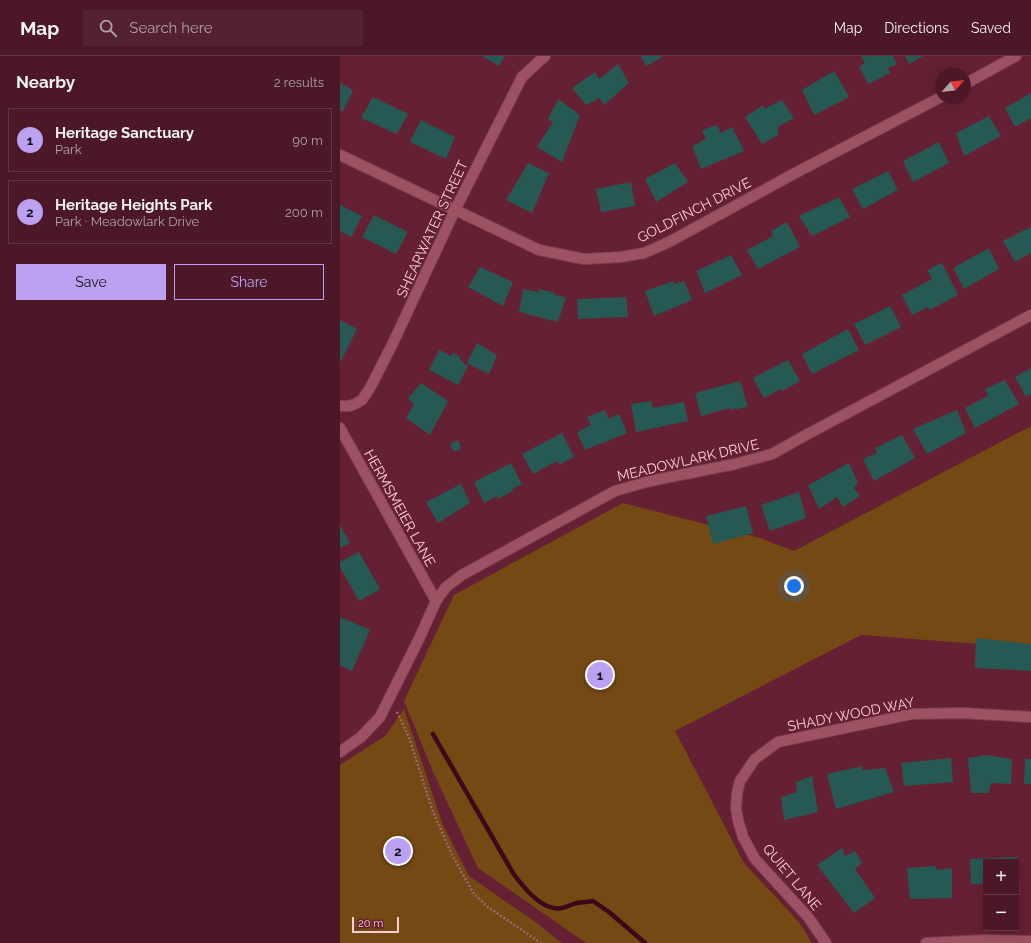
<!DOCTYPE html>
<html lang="en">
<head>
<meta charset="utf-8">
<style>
	:root { --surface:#4c1827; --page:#53212f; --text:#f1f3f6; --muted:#b2a0a7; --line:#633744; --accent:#bca0f2 }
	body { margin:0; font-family:Raleway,sans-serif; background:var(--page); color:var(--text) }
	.controls { position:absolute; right:12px; bottom:12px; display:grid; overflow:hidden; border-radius:0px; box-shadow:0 4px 16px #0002 }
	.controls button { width:36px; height:36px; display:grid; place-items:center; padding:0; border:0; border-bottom:1px solid var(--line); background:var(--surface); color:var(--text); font:20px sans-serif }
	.compass { position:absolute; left:595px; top:12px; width:36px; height:36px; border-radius:50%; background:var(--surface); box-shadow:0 4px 16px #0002; rotate:63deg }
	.scale { position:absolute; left:12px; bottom:10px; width:47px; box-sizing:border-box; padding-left:4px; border:2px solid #f8ccd4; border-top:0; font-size:11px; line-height:14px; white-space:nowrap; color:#f8ccd4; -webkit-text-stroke:3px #652034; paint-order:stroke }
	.you { position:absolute; left:454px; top:530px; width:14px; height:14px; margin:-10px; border:3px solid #fff; border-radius:50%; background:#1a73e8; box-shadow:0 0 0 6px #1a73e833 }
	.badge { display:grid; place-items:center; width:26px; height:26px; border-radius:50%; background:var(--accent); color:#111; font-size:13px; font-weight:700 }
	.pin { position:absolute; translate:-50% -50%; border:2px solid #fff; box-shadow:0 1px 4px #0006 }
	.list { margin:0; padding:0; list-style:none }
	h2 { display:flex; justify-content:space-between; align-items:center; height:52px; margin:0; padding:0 16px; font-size:17px }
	h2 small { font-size:13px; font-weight:400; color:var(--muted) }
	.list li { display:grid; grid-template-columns:26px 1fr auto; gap:12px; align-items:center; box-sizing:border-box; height:64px; margin:0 8px 8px; padding:0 8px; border:1px solid var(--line); border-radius:0px }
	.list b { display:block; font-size:15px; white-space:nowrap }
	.list p { margin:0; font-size:13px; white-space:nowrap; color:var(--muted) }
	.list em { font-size:13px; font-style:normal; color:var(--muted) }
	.actions { display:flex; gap:8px; padding:12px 16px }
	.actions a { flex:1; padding:9px 0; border:1px solid var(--accent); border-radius:0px; text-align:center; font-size:14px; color:var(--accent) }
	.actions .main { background:var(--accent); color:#111 }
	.icon { flex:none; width:22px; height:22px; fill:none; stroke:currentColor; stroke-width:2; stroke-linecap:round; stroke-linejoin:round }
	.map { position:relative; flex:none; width:691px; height:887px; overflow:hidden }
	header { display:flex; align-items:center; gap:24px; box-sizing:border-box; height:56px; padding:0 20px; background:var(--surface); border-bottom:1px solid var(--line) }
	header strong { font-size:19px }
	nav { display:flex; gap:22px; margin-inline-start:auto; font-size:14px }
	.search { width:280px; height:36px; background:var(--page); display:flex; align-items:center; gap:10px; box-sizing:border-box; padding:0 14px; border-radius:0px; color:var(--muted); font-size:15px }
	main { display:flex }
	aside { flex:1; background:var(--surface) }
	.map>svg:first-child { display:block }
</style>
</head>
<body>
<header>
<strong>Map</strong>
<div class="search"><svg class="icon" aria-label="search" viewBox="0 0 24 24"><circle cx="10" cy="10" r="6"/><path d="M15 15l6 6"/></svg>Search here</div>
<nav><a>Map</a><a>Directions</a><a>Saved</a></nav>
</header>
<main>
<aside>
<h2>Nearby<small>2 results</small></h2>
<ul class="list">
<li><span class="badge">1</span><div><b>Heritage Sanctuary</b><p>Park</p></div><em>90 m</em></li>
<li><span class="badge">2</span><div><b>Heritage Heights Park</b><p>Park · Meadowlark Drive</p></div><em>200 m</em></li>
</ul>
<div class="actions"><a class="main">Save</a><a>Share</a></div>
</aside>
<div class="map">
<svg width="691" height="887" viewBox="0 0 691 887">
	<rect width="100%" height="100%" fill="#652034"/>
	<g fill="#744913">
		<polygon points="691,370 691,592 521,579 335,675 404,807 459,866 472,887 246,887 138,812 94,718 64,645 114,539 283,447 420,482 454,495"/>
		<polygon points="64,653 103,769 129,820 194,865 222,887 0,887 0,709 45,680"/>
	</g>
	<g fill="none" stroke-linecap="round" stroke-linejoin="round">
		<path stroke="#3d0819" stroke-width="4.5" d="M93,678l80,139c10,14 30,39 49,35 5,-1 10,-4 15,-5 5,-1 11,-1 16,-2l16,11 36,31"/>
	</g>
	<g fill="#275954">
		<polygon points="142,0 165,0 159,10"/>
		<polygon points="301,0 324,0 306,10"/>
		<polygon points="521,0 553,0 557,8 548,12 550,17 528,28 519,11 525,7"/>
		<polygon points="565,0 583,0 569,8"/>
		<polygon points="278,8 289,27 264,49 259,42 246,49 232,32 255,16 259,23"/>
		<polygon points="494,15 509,41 474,59 462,34"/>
		<polygon points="0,27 13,34 3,55 0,54"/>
		<polygon points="691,37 691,62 675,71 665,52"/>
		<polygon points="33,41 68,58 57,78 21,62"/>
		<polygon points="218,43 240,59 222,106 197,91 213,66 208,64"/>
		<polygon points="442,44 454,62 438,71 438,79 422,88 405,61 423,49 424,53"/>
		<polygon points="649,60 661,80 624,100 616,77"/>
		<polygon points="81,64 115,81 106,103 70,86"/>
		<polygon points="377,69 381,77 392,71 404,95 361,113 352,90 366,83 362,74"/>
		<polygon points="599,86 609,107 573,126 563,105"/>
		<polygon points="188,107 209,117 192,157 166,144"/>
		<polygon points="335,107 348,126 316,146 305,123"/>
		<polygon points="548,115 558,134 523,153 512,133"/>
		<polygon points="291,126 295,150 261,156 256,133"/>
		<polygon points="499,141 510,161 472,180 459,160"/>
		<polygon points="0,149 22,160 11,181 0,175"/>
		<polygon points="34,159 68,176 56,198 22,181"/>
		<polygon points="447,166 460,191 418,213 407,194 433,180 431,175"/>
		<polygon points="691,171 691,197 675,206 663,185"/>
		<polygon points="649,192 659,213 624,233 613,212"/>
		<polygon points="391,199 402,219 365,237 356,215"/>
		<polygon points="602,207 618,239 590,254 588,251 572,259 562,239 592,223 587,214"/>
		<polygon points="140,211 173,226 163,250 128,231"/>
		<polygon points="334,225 334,228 344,225 352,244 314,260 305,235"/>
		<polygon points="183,233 198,236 198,233 213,236 214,239 226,241 218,266 179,256"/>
		<polygon points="286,241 288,261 238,263 237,243"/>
		<polygon points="550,250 561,271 525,289 514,268"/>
		<polygon points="0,264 17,273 0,307"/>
		<polygon points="508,273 519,294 472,318 462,298"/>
		<polygon points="137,287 157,299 149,318 127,307"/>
		<polygon points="99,294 111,300 113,297 120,301 120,304 128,310 118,329 89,314"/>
		<polygon points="448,304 460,325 442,335 441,333 424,342 413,322"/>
		<polygon points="691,312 691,338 686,341 675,321"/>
		<polygon points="665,324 679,348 635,372 625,352 648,340 645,333"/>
		<polygon points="400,325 408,351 390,354 390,352 361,360 355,337"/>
		<polygon points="81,327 108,345 90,379 66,362 74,348 68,342"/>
		<polygon points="311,345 313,352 344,346 348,365 296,376 291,348"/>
		<polygon points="265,354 269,363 279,358 287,377 245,394 237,376 251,369 247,361"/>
		<polygon points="617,354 626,377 587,398 573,373"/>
		<polygon points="222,377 234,401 219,409 217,405 193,418 182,398"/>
		<polygon points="562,379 575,402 534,425 523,403 537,397 535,392"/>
		<polygon points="118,384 121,392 114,396 110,388"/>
		<polygon points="171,407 182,428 172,433 173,435 158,443 157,440 144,447 134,426"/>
		<polygon points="509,407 518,427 514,432 520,440 503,451 497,441 479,453 468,429"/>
		<polygon points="121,428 130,447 98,467 86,446"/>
		<polygon points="459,436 466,462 430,475 421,449"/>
		<polygon points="406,450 413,477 373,488 366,460"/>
		<polygon points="0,469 10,487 0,492"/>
		<polygon points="19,496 40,533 19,545 0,511 0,506"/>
		<polygon points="0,561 30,574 12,615 0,609"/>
		<polygon points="636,582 691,588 691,615 635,612"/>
		<polygon points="646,699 672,703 671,728 651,727 649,737 631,737 628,702"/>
		<polygon points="611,702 613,726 564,730 561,707"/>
		<polygon points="685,703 691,703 691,728 684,728"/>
		<polygon points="522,710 523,714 545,712 554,736 496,753 487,718"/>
		<polygon points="472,720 478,756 444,764 441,741 457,736 456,726"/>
		<polygon points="502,792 505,800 515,795 522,807 515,813 535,842 514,857 477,809"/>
		<polygon points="677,801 680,836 676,837 676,806 646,806 646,828 631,828 630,803"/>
		<polygon points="596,810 596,814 612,812 612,842 570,843 567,812"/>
	</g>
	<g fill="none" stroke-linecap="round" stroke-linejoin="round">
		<defs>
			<g id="minor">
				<polyline points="625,28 676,0"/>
				<polyline points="0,99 199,194 244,203 281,201 304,197 329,186 459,115 601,41"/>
				<polyline points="0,350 9,350 15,348 22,344 30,332 53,287 115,154 182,21 205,0"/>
				<polyline points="0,372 96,545"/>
				<polyline points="0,696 21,681 40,661 79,583 96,545 106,531 122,519 275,435 310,425 395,408 432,398 466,379 691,259"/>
				<polyline points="486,887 468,861 415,803 403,781 398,764 396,752 397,737 400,725 415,703 438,686 572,658 622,657 691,661"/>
				<polyline points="586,887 645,884 691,885"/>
			</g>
		</defs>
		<use href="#minor" stroke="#7c3f52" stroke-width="12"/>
		<polyline stroke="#a06574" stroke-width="2.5" stroke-dasharray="2 2" stroke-linecap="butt" points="57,656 69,681 92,753 112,799 134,838 148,851 201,887"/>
		<use href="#minor" stroke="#9d5263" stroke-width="10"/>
	</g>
	<g text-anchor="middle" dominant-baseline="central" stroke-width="3.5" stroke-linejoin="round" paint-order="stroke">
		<g font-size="14" fill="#f8ccd4" stroke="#652034">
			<text transform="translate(354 154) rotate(-27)">GOLDFINCH DRIVE</text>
			<text transform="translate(92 173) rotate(-65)">SHEARWATER STREET</text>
			<text transform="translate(348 404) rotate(-13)">MEADOWLARK DRIVE</text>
			<text transform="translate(60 452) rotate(61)">HERMSMEIER LANE</text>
			<text transform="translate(511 658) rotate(-11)">SHADY WOOD WAY</text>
			<text transform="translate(452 821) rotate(50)">QUIET LANE</text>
		</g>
	</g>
</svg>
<div class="controls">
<button>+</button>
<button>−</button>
</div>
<svg class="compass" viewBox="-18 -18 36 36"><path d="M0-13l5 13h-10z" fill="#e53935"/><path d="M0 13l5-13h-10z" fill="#b2a0a7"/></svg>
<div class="scale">20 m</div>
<div class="you"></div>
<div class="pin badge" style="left:260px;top:619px">1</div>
<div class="pin badge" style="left:58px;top:795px">2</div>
</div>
</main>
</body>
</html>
